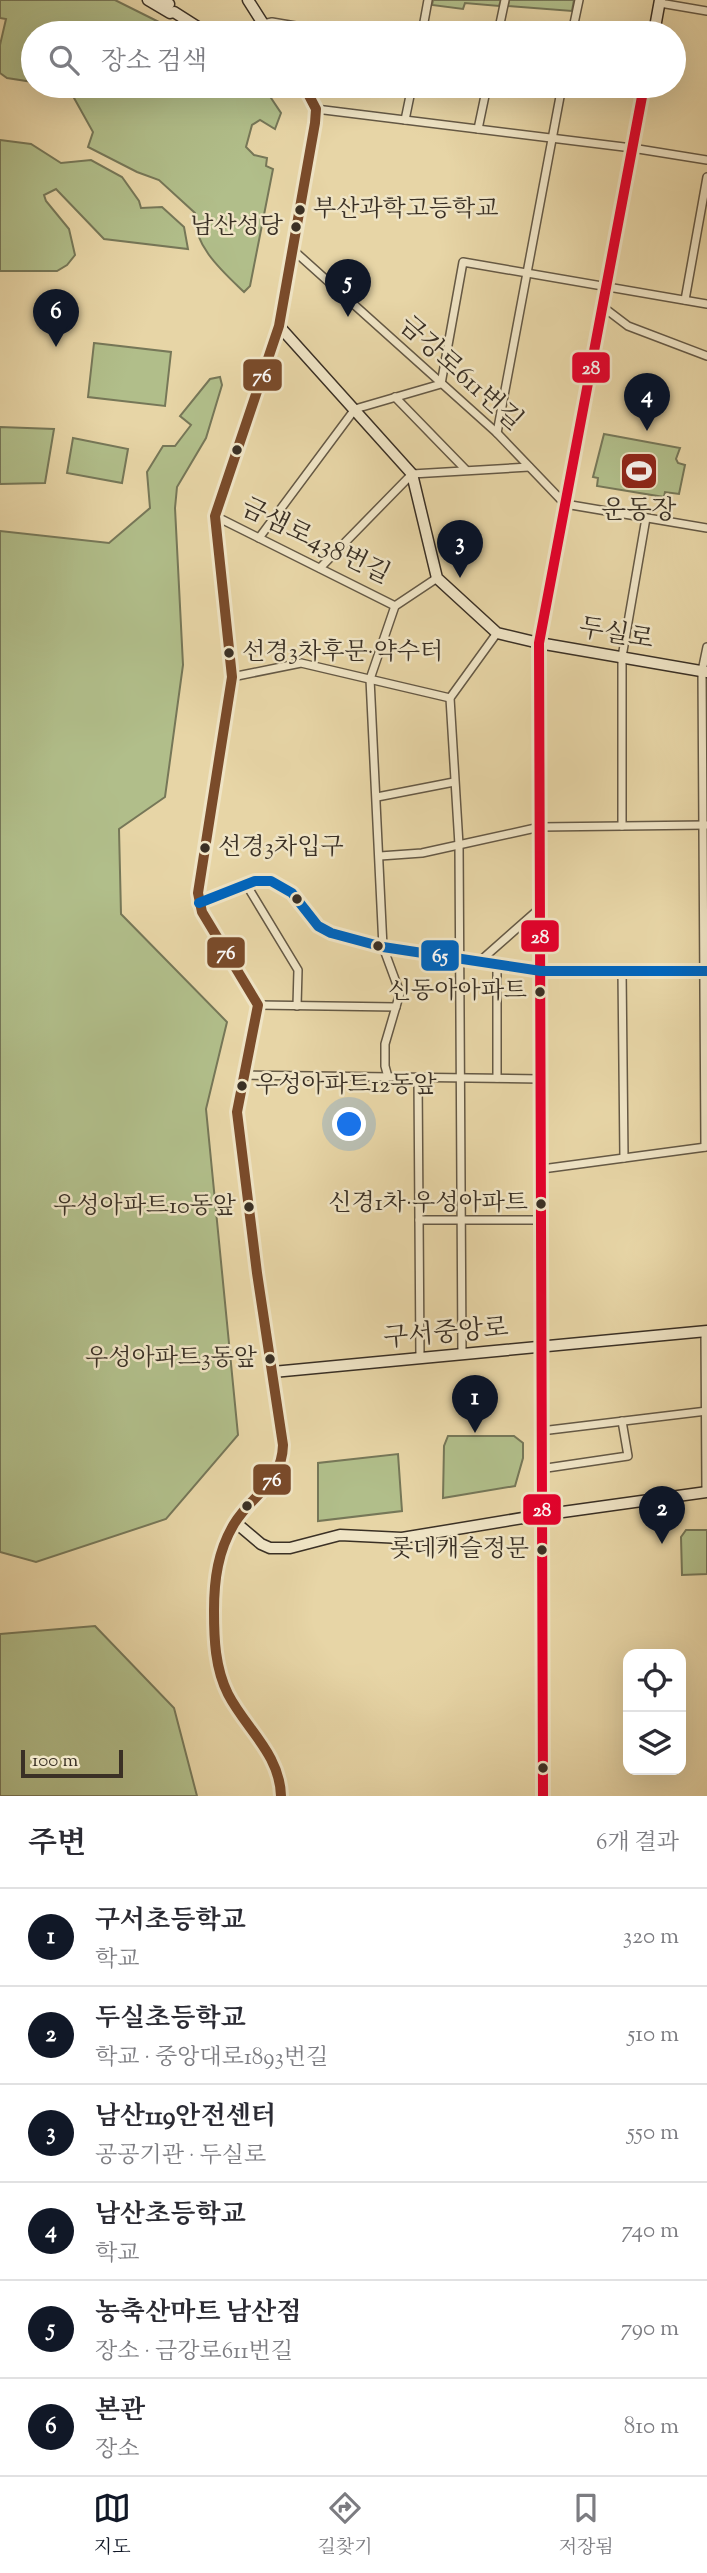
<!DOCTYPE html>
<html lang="ko">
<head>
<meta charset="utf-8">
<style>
	:root { --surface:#fff; --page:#f7f7f7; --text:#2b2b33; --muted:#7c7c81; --line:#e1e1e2; --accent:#111827 }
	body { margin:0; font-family:"Sorts Mill Goudy","Noto Serif KR",serif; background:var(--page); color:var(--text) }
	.controls { position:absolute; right:21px; bottom:21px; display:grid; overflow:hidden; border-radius:14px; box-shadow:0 7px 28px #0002 }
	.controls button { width:63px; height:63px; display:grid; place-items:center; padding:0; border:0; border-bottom:2px solid var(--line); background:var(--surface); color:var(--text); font:35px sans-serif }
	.scale { position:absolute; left:21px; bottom:18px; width:102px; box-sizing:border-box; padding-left:7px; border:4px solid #3a3025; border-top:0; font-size:19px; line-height:24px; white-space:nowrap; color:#3a3025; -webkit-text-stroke:5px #efe4c5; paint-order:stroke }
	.you { position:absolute; left:350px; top:1125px; width:24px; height:24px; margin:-18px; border:5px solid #fff; border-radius:50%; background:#1a73e8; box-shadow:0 0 0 10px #1a73e833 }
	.badge { display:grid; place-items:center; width:46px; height:46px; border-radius:50%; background:var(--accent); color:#fff; font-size:23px; font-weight:700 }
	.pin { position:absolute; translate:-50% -58px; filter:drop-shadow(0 2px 4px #0008) }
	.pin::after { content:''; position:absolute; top:37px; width:24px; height:21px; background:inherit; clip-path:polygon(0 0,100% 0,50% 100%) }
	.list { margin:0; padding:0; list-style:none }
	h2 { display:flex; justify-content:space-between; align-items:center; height:91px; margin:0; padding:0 28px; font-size:30px }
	h2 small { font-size:23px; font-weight:400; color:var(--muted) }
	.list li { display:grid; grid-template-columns:46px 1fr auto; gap:21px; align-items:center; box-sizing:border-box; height:98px; padding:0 28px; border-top:2px solid var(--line) }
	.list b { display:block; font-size:26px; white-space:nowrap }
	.list p { margin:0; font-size:23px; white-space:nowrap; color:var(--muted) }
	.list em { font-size:23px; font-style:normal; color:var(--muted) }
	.icon { flex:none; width:38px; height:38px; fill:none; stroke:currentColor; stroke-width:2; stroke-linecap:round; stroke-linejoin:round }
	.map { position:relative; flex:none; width:707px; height:1796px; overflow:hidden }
	.search { position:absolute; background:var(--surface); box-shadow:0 7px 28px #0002; left:21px; right:21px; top:21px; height:77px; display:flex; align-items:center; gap:18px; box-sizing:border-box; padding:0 24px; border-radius:38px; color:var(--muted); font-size:26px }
	.sheet { height:679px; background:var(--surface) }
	nav { display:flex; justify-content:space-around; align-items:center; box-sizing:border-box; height:98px; border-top:2px solid var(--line); background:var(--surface); font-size:19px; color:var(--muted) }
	nav a { display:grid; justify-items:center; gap:4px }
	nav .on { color:var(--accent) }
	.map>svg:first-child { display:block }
</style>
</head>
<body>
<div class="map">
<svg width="707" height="1796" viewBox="0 0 707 1796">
	<rect width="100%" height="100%" fill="#e7d5a6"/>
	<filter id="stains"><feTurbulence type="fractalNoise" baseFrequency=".00286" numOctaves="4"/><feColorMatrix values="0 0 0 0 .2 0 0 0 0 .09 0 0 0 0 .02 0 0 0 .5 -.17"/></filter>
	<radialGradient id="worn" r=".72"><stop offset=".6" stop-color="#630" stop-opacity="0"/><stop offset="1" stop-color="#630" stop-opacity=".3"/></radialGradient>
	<g fill="#b1be8a" stroke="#767758" stroke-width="2">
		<polygon points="0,0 115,0 181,33 33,33 33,82 7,78 0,73 0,45 6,19 0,18"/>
		<polygon points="433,0 501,0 499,6 465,3 463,9 432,5"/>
		<polygon points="509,0 574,0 572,11 508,6"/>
		<path d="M52,86h156l12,5 2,-5h41l18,27 -6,16 -15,-9 -8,5 -6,22 8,8 13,3 -1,8 7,3 -23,117 -6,6c-21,-20 -52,-47 -49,-79l-36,-33 -22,-8 -49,-25 5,-15 -24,-43z"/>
		<polygon points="0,140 31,144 61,163 91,160 122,177 139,201 141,208 162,207 184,227 188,249 104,239 56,189 44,195 46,201 69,229 75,255 67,265 57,271 0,271"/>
		<polygon points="94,343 171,352 165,406 88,397"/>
		<polygon points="220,377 222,385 206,438 177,487 175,508 183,665 165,797 119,829 121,914 227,1022 206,1109 238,1435 166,1519 36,1562 0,1552 0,531 109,543 150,508 147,472 163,446 175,446 191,425 180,416 210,379"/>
		<polygon points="0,427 54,429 45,483 0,484"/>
		<polygon points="604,434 680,448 676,459 678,463 685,465 679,494 665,492 664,497 597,486 598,478 593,477"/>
		<polygon points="73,438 128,449 122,483 67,473"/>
		<polygon points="448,1436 514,1436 523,1443 523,1458 515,1486 443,1498 444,1446"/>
		<polygon points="398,1454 402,1511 318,1521 318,1463"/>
		<polygon points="686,1530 707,1530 707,1574 682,1575 681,1537"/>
		<polygon points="95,1626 174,1708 197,1796 0,1796 0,1634"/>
	</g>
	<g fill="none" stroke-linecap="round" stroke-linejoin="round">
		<defs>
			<g id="street">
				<polyline points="660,3 707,11"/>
				<polyline points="263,24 272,22 337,33"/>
				<polyline points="422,33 428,0"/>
				<polyline points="498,33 505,0"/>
				<polyline points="572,33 579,0"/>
				<polyline points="316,109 632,148 707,160"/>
				<polyline points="405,120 412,86"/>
				<polyline points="478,129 487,86"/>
				<polyline points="292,249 497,433 565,504 707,528"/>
				<polyline points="685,300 707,177"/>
				<polyline points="603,307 628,326 707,356"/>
				<polyline points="395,397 466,470"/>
				<polyline points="497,433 562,86"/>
				<polyline points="215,516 395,606"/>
				<polyline points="259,538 355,409 441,384 463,262 707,304"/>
				<polyline points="320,568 412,474 529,467"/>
				<polyline points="232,677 301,663 450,698"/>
				<polyline points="377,797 454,782"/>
				<polyline points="622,826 622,657 646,518"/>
				<polyline points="380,856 422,853 540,827 706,825"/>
				<polyline points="246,884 298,970 297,1006"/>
				<polyline points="480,961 540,908"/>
				<polyline points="497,964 497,1078"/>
				<polyline points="622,971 624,1158"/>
				<polyline points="258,1005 396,1007"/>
				<polyline points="243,1075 541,1079"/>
				<polyline points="388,1077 385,1066 385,1044 400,993 383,947 370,679 395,606 437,578"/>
				<polyline points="418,1077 420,1358"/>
				<polyline points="705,1147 702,671 707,647"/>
				<polyline points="542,1169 706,1147"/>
				<polyline points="419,1220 542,1220"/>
				<polyline points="705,1331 706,1492"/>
				<polyline points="462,1354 459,845 450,698 497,633"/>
				<polyline points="541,1431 707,1411"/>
				<polyline points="540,1469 628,1456 622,1421"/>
			</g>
			<g id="secondary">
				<polyline points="148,0 170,13 174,12 207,33"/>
				<polyline points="163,0 169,4"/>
				<polyline points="248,0 269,33"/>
				<polyline points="654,33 660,0"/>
				<polyline points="279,326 412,474 437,578 497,633 539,643 707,672"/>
				<polyline points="199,903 255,881 271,881 292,893 318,926 331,933 383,947 541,971 707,971"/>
				<polyline points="273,1372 707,1331"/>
				<polyline points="235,1522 261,1544 270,1548 290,1548 340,1535 402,1538 541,1515 707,1492"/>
				<path d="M281,1796c-1,-42 -35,-67 -53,-102 -13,-26 -14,-55 -14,-83 0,-32 4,-60 20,-87 18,-30 48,-40 49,-79l-26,-172 -20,-161 21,-107 -56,-93 -4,-19 34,-216 -17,-161 64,-190 36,-203 1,-14 -12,-23"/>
				<polyline points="543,1796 539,643 644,86"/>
			</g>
		</defs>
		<use href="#street" stroke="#655945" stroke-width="10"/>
		<use href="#secondary" stroke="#3a3025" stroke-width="13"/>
		<use href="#street" stroke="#efe4c5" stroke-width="7"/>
		<use href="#secondary" stroke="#efe4c5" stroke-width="10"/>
		<defs>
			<path id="bus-1" d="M281,1796c-1,-42 -35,-67 -53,-102 -13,-26 -14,-55 -14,-83 0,-32 4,-60 20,-87 18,-30 48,-40 49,-79l-26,-172 -20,-161 21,-107 -56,-93 -4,-19 34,-216 -17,-161 64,-190 36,-203 1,-14 -12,-23"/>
			<polyline id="bus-2" points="543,1796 539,643 644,86"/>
			<polyline id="bus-3" points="199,903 255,881 271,881 292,893 318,926 331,933 383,947 541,971 707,971"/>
		</defs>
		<use href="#bus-1" stroke="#efe4c5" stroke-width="16"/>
		<use href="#bus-2" stroke="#efe4c5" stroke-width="16"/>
		<use href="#bus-3" stroke="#efe4c5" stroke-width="16"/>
		<use href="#bus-1" stroke="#7a4b2a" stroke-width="10"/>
		<use href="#bus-2" stroke="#e4002b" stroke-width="10"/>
		<use href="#bus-3" stroke="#0065bd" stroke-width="10"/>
	</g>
	<defs>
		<symbol id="stadium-square" viewBox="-11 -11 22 22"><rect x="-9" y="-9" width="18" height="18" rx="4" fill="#8f2418" stroke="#efe4c5"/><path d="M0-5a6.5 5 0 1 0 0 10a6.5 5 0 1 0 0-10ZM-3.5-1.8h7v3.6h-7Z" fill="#fff"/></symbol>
	</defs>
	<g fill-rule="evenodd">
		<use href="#stadium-square" x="617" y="449" width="44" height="44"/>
	</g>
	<g fill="#3a3025" stroke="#efe4c5" stroke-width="2.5">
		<circle cx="300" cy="210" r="6"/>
		<circle cx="296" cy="227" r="6"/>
		<circle cx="237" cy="450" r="6"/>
		<circle cx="229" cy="653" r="6"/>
		<circle cx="205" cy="848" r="6"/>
		<circle cx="297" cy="899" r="6"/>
		<circle cx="378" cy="946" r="6"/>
		<circle cx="540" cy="992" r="6"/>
		<circle cx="242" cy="1086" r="6"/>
		<circle cx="541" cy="1204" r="6"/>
		<circle cx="249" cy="1207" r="6"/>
		<circle cx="270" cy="1359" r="6"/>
		<circle cx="247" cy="1506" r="6"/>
		<circle cx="542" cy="1550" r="6"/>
		<circle cx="543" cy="1768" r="6"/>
	</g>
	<g text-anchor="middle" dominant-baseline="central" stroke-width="5" stroke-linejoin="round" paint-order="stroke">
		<g font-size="24" fill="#3a3025" stroke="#efe4c5" text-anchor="end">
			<text x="313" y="210" text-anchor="start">부산과학고등학교</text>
			<text x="283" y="227">남산성당</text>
			<text x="242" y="653" text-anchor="start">선경3차후문·약수터</text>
			<text x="218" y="848" text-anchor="start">선경3차입구</text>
			<text x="527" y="992">신동아아파트</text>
			<text x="255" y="1086" text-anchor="start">우성아파트12동앞</text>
			<text x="528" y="1204">신경1차·우성아파트</text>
			<text x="236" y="1207">우성아파트10동앞</text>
			<text x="257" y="1359">우성아파트3동앞</text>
			<text x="529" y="1550">롯데캐슬정문</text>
		</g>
		<g font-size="26" fill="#3a3025" stroke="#efe4c5">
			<text transform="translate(460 374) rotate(42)">금강로611번길</text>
			<text transform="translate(315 542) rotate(26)">금샘로438번길</text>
			<text transform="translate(616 635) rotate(10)">두실로</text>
			<text transform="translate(446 1334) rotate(-5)">구서중앙로</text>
		</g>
		<g font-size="26" fill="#3a3025" stroke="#efe4c5">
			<text x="639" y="511">운동장</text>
		</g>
	</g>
	<g stroke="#efe4c5" stroke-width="2.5">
		<rect x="571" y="351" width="40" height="33" rx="7" fill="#e4002b"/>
		<rect x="242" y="358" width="41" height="34" rx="7" fill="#7a4b2a"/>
		<rect x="520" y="919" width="40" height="34" rx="7" fill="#e4002b"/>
		<rect x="206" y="936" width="40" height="33" rx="7" fill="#7a4b2a"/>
		<rect x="420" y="939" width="40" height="33" rx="7" fill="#0065bd"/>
		<rect x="252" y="1463" width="40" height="33" rx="7" fill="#7a4b2a"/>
		<rect x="522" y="1493" width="40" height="33" rx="7" fill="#e4002b"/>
	</g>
	<g font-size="19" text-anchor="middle" font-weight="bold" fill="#fff">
		<text x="591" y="374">28</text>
		<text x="262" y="382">76</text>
		<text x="540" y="943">28</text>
		<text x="226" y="959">76</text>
		<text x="440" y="962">65</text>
		<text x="272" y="1486">76</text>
		<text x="542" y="1516">28</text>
	</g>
	<rect width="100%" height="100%" filter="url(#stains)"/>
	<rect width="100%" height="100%" fill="url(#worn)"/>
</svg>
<div class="controls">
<button><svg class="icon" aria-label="locate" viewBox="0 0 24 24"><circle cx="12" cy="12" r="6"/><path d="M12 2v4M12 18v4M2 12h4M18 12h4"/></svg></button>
<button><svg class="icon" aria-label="layers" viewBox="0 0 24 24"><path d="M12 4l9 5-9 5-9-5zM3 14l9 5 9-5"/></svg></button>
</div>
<div class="scale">100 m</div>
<div class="you"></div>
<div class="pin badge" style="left:475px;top:1433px">1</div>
<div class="pin badge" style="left:662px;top:1544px">2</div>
<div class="pin badge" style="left:460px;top:578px">3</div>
<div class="pin badge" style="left:647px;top:431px">4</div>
<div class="pin badge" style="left:348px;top:317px">5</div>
<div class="pin badge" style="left:56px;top:347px">6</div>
<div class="search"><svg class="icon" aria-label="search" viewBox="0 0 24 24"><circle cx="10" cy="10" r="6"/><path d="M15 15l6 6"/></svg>장소 검색</div>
</div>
<section class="sheet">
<h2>주변<small>6개 결과</small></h2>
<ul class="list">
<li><span class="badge">1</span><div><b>구서초등학교</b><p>학교</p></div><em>320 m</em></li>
<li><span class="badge">2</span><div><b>두실초등학교</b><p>학교 · 중앙대로1893번길</p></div><em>510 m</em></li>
<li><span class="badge">3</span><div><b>남산119안전센터</b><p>공공기관 · 두실로</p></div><em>550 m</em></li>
<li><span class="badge">4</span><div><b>남산초등학교</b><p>학교</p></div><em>740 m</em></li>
<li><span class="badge">5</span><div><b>농축산마트 남산점</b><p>장소 · 금강로611번길</p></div><em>790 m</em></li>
<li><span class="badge">6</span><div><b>본관</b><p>장소</p></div><em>810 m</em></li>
</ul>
</section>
<nav>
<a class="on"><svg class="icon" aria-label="map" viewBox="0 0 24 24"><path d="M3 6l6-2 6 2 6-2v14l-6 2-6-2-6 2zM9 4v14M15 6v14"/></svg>지도</a>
<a><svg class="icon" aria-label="directions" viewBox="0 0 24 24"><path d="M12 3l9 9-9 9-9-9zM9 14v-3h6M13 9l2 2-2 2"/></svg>길찾기</a>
<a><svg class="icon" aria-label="saved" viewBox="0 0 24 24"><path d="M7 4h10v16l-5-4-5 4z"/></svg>저장됨</a>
</nav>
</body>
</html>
